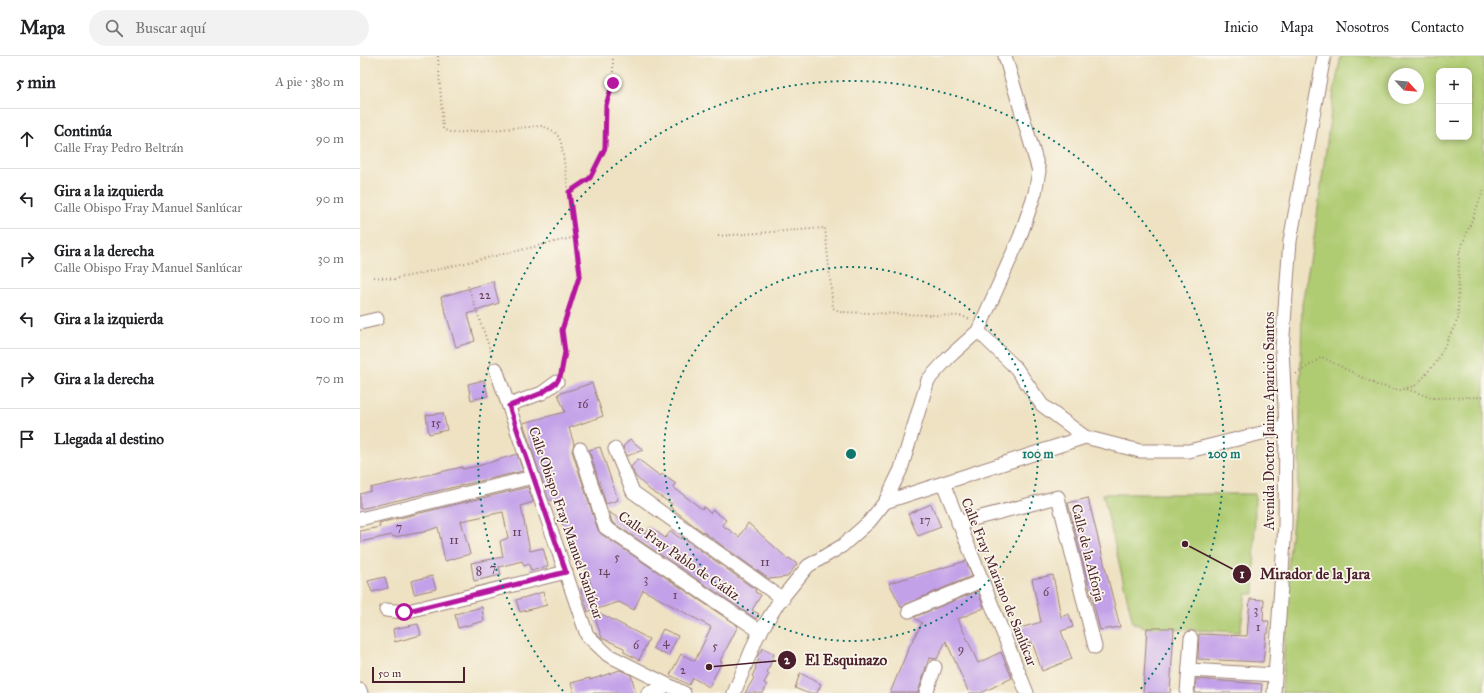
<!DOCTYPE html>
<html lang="es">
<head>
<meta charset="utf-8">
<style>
	:root { --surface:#fff; --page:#f2f2f2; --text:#202124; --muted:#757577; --line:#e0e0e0 }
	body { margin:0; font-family:"IM FELL Great Primer",serif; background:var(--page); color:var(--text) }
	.controls { position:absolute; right:12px; top:12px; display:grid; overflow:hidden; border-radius:8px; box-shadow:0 2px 6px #0003 }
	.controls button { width:36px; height:36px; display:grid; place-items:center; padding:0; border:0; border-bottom:1px solid var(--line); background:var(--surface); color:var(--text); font:20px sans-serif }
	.compass { position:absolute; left:1028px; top:12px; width:36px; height:36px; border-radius:50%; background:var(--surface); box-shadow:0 2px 6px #0003; rotate:116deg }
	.scale { position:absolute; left:12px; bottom:10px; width:93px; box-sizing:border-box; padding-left:4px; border:2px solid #4a1f2b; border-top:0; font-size:11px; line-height:14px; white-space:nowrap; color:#4a1f2b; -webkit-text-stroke:3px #fbf7ec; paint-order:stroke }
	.stop { position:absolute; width:12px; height:12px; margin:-9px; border:3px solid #b5179e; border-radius:50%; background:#fff }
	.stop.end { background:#b5179e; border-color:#fff; box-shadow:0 1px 4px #0008 }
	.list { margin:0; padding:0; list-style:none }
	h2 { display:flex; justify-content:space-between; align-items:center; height:52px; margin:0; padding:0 16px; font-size:17px }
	h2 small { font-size:13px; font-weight:400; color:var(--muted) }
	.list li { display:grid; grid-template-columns:26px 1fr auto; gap:12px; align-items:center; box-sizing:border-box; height:60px; padding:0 16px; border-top:1px solid var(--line) }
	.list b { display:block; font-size:15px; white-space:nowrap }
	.list p { margin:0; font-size:13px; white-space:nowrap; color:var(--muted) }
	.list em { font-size:13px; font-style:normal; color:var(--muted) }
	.icon { flex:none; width:22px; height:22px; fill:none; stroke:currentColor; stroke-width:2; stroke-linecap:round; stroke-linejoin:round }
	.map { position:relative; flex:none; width:1124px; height:637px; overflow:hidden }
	header { display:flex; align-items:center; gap:24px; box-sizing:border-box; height:56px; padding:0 20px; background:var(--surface); border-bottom:1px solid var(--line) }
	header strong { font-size:19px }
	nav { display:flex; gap:22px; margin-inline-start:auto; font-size:14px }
	.search { width:280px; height:36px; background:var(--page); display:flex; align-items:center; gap:10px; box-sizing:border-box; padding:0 14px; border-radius:22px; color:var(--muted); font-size:15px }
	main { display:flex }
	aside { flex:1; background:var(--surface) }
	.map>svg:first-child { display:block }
</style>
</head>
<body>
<header>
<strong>Mapa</strong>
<div class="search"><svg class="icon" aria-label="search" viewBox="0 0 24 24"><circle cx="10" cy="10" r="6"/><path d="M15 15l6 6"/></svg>Buscar aquí</div>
<nav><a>Inicio</a><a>Mapa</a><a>Nosotros</a><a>Contacto</a></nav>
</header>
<main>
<aside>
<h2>5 min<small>A pie · 380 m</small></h2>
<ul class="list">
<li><svg class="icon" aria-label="ahead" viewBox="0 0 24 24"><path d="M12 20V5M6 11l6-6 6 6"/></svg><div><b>Continúa</b><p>Calle Fray Pedro Beltrán</p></div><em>90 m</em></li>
<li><svg class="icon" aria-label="left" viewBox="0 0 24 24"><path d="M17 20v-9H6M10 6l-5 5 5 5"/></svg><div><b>Gira a la izquierda</b><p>Calle Obispo Fray Manuel Sanlúcar</p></div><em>90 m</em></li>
<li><svg class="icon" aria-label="right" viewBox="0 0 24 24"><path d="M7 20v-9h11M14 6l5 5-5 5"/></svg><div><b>Gira a la derecha</b><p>Calle Obispo Fray Manuel Sanlúcar</p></div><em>30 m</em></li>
<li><svg class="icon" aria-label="left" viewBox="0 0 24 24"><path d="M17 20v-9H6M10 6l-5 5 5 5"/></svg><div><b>Gira a la izquierda</b></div><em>100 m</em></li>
<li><svg class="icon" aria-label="right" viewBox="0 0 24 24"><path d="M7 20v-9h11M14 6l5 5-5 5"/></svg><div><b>Gira a la derecha</b></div><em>70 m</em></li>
<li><svg class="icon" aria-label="arrive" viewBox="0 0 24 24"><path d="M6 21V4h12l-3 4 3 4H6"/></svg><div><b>Llegada al destino</b></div></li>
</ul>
</aside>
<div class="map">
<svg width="1124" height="637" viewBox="0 0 1124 637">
	<rect width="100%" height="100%" fill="#fbf7ec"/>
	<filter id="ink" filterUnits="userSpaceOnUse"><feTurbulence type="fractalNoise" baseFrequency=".025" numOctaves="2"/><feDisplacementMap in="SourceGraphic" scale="8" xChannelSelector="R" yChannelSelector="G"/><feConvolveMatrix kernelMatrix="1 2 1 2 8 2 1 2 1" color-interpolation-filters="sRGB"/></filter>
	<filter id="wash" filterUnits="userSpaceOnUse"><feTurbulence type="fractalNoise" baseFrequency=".012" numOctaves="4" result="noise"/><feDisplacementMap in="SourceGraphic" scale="16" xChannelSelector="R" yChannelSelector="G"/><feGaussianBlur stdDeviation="0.9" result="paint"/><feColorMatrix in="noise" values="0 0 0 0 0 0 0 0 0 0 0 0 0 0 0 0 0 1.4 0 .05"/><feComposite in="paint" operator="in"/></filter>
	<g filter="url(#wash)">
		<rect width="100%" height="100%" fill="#eee2c3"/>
		<g fill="#b0cc73" stroke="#7d764f" fill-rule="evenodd">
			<path d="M981,0h143v637h-202l6,-127 11,-99 3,-163 12,-66 19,-141zM1079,15h30v66h-30zM1034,18h24v24h-24z"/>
			<polygon points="743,438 895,438 894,538 886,538 880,576 787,572 773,567"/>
		</g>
		<g id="blocks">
			<g fill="#c3a1e9">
				<polygon points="133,225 139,247 108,258 115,285 96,291 81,241"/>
				<polygon points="124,324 128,340 111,344 108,328"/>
				<polygon points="232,327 243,360 209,372 214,388 212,395 238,474 241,478 378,570 360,605 362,606 349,631 333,622 329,629 310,619 321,598 335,605 351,571 283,534 274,554 259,546 234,554 289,583 279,604 264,596 264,592 242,582 232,554 228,556 221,533 232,531 222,503 215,505 194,443 191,445 188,442 163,367 205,356 198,338"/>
				<polygon points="83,357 87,374 69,378 66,359"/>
				<polygon points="270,383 283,394 267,400 263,391"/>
				<polygon points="240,391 258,444 246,448 229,394"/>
				<polygon points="157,398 163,415 0,453 0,438 11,435 10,432 102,411 102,413 118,410"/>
				<polygon points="278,403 300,420 302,418 316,428 313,431 342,453 344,451 350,457 353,454 366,464 362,469 379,481 388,467 428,503 429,502 437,508 427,521 409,523 332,468 310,451 312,448 290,434 276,421 271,411"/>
				<polygon points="168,431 173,446 161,450 170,495 183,492 188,510 171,515 169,508 164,510 162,505 139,511 141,519 114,525 111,507 143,501 140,485 148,482 143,456 101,465 110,498 85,505 78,471 64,476 33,481 32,479 0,486 0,475 20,471 19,467"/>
				<polygon points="728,442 760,571 740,574 708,447"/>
				<polygon points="571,448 581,471 558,480 548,458"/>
				<polygon points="249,456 274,473 276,470 286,478 290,471 305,482 311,475 321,483 322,481 396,534 395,536 401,539 392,554 399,558 396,563 252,466"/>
				<polygon points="606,505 612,520 546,548 542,552 529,527"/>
				<polygon points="693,519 701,561 709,558 713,571 701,575 712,603 682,615 672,586 659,590 653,574 681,566 672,523"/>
				<polygon points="72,520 76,533 54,538 51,525"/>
				<polygon points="25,521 28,532 12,536 8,525"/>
				<polygon points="618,535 624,552 598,563 618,607 641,596 652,622 621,637 609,637 586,585 577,603 569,602 558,637 530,637 549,591 562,567 554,561"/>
				<polygon points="183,536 187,549 160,556 156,544"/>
				<polygon points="890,543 904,544 903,565 909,565 908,578 906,578 903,606 838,603 839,578 887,580"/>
				<polygon points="122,551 124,565 98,572 95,558"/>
				<polygon points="58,568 61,579 35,586 33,573"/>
				<polygon points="787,572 814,572 810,637 783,637"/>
				<polygon points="303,573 318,580 308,600 293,592"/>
				<polygon points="403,592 414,598 407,617 409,618 404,627 407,629 403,637 385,637 394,622 392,620 396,612 395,611 399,603 397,601"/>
				<polygon points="260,614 271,619 276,637 214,637 211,627 230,622 230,624"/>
				<polygon points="440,617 461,628 457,637 447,637 435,632"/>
				<polygon points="836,623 902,628 901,637 835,637"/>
			</g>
		</g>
	</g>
	<g filter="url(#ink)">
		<use href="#blocks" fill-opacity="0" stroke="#9c8077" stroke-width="1"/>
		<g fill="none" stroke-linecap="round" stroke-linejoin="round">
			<defs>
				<g id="minor">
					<polyline points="0,267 17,263"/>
					<polyline points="618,275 656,312 682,349 725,381 780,395 829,395 926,371"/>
					<polyline points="136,313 227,579 248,599 324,637"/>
					<polyline points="149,349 182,337 197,326"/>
					<polyline points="220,393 245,471 401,576"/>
					<polyline points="255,393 273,436 423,543"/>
					<polyline points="583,427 667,637"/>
					<polyline points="525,446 725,381"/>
					<polyline points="0,463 173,421"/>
					<polyline points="598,467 698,441 735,591"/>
					<polyline points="26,554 44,556 206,516"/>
					<polyline points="549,555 621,525"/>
					<polyline points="829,614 915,619"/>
					<polyline points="0,634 1,637"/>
					<polyline points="288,637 302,633 305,628"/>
					<polyline points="374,637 397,581 418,547 448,510 482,490 509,466 525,446 541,413 568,324 589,301 618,275 660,181 675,137 679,115 645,0"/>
					<polyline points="566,637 575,611"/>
					<polyline points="827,637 831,582"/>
					<polyline points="914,637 925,469 926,371 922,293 930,185 964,0"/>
				</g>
			</defs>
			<use href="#minor" stroke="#9c8077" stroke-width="15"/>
			<g stroke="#9c8077" stroke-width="2" stroke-dasharray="1 3" stroke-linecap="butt">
				<path d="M78,0l5,73 9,4 89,-7c11,3 16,6 20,16l19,123 -2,18 -12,31 -4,15 3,23 -4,20"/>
				<polyline points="209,136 230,122 245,92 246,49 253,27 253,0"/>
				<polyline points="358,180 465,172 473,252 481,256 601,260 610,263"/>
				<polyline points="14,221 35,223 58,218 216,181"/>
				<polyline points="108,230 133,302"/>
				<polyline points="936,318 962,301 1017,329 1040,334 1057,329 1077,305 1098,263 1099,197 1124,133"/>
				<polyline points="1047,333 1072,342 1124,341"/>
			</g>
			<use href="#minor" stroke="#fff" stroke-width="13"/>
		</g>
	</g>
	<g fill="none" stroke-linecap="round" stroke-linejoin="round" filter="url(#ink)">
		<polyline stroke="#b5179e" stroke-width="5" points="44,556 206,516 149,350 182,337 197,326 201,318 205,296 202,274 220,218 209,136 230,122 245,92 246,49 253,27"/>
	</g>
	<g fill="none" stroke="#0f766e" stroke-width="2" stroke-dasharray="2 4">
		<circle cx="491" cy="398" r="187"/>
		<path d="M203 635A373 373 0 1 1 779 635"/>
	</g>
	<g text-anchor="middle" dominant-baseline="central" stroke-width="3.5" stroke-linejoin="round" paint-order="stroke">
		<g font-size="12" fill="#68405a">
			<text x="125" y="239">22</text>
			<text x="223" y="348">16</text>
			<text x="76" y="367">15</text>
			<text x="565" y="464">17</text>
			<text x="39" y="471">7</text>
			<text x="157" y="476">11</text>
			<text x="94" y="484">11</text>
			<text x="257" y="501">5</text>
			<text x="405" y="506">11</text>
			<text x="133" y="512">7</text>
			<text x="119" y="515">8</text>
			<text x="244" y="515">14</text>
			<text x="286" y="523">3</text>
			<text x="686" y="536">6</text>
			<text x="315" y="539">1</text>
			<text x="896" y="554">3</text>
			<text x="898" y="571">1</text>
			<text x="306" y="586">4</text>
			<text x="276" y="589">6</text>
			<text x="355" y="590">5</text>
			<text x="601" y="593">9</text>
			<text x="323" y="614">2</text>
		</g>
		<g font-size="14" fill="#4a1f2b" stroke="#fbf7ec">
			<text transform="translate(909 365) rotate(-90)">Avenida Doctor Jaime Aparicio Santos</text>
			<text transform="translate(206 467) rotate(71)">Calle Obispo Fray Manuel Sanlúcar</text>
			<text transform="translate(728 497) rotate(76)">Calle de la Alforja</text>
			<text transform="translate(319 500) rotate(35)">Calle Fray Pablo de Cádiz</text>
			<text transform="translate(639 526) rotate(68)">Calle Fray Mariano de Sanlúcar</text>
		</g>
	</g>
	<circle cx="491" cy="398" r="6" fill="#0f766e" stroke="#fbf7ec" stroke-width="2"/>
	<g font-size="12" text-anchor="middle" font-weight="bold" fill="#0f766e" stroke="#fbf7ec" stroke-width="3.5" stroke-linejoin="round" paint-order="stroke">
		<text x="678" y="402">100 m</text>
		<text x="864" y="402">200 m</text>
	</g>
	<path fill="none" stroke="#4a1f2b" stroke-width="1.5" d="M825 488L882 518M349 611L427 604"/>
	<g fill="#4a1f2b" stroke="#fbf7ec" stroke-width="1.5">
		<circle cx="825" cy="488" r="4"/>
		<circle cx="349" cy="611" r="4"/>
		<circle cx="882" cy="518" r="10"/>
		<circle cx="427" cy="604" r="10"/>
	</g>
	<g font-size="12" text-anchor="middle" font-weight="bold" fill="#fff">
		<text x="882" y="522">1</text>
		<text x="427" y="608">2</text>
	</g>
	<g font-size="15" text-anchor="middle" font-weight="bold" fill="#4a1f2b" stroke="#fbf7ec" stroke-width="3.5" stroke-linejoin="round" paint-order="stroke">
		<text x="955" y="523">Mirador de la Jara</text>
		<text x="486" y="609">El Esquinazo</text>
	</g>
</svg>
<div class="controls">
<button>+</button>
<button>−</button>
</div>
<svg class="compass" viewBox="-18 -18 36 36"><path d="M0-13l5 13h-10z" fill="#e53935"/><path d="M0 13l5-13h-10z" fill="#757577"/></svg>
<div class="scale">50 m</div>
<div class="stop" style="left:44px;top:556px"></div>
<div class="stop end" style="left:253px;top:27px"></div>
</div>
</main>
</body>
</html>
